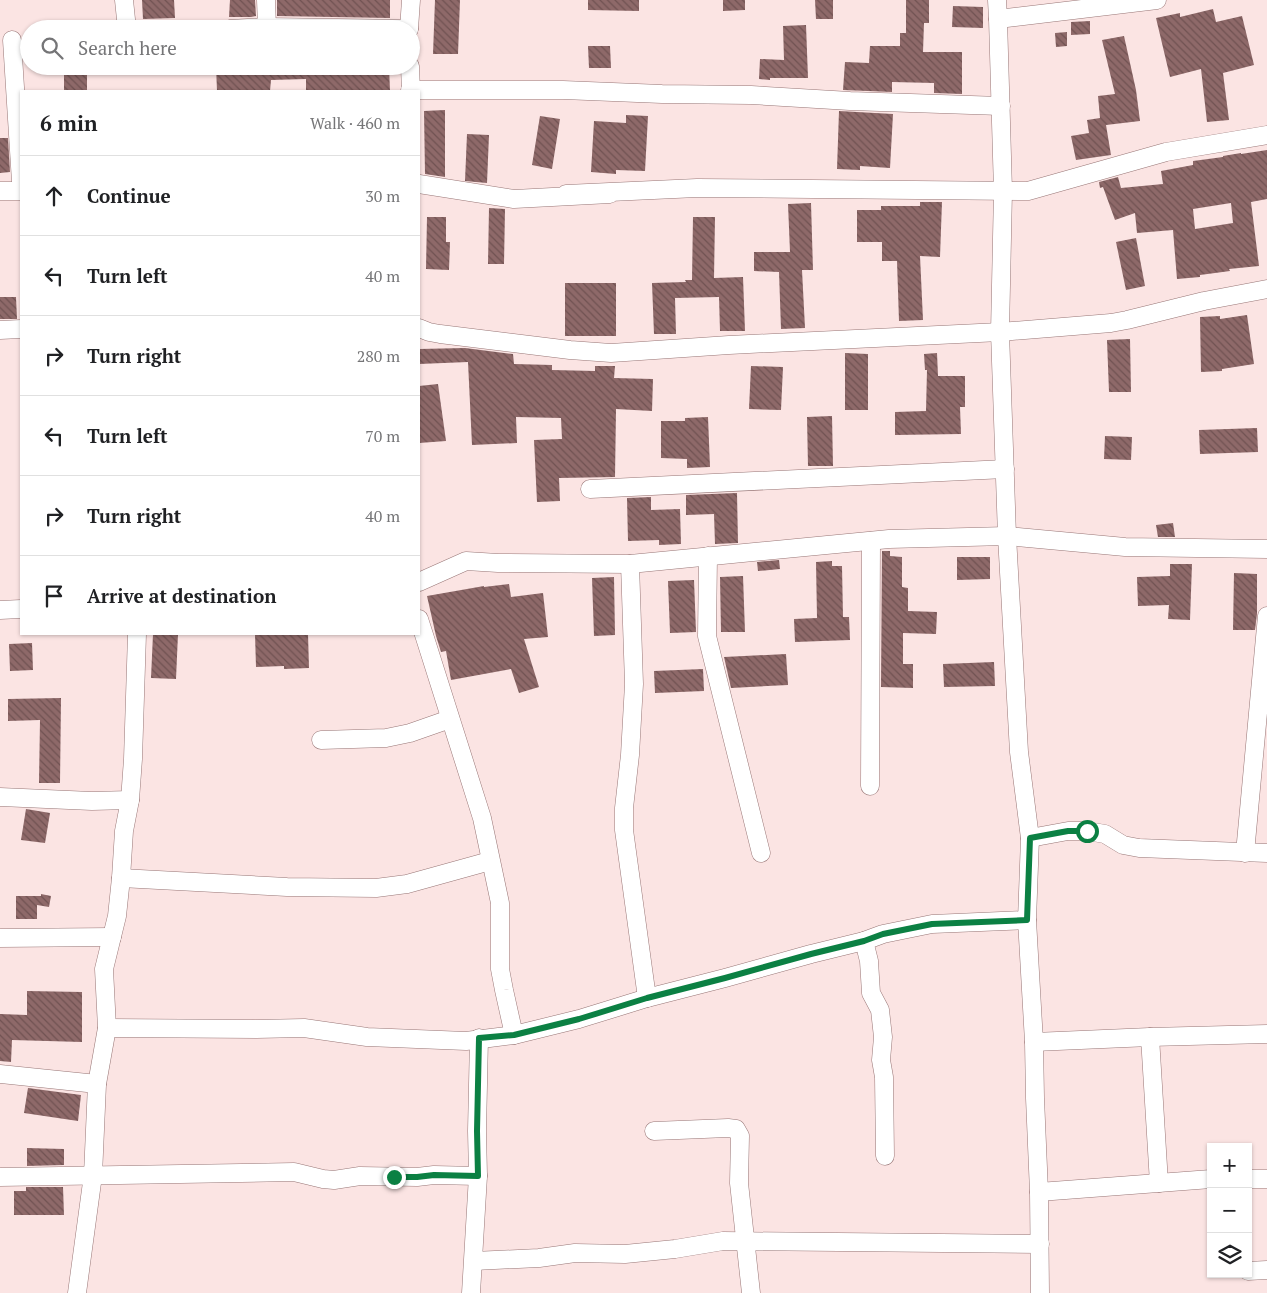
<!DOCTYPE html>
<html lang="en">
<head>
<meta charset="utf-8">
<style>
	:root { --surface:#fff; --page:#f6f6f6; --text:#202124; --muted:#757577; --line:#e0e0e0 }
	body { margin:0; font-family:"PT Serif",serif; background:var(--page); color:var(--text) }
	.controls { position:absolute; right:15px; bottom:15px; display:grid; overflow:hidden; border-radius:0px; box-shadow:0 1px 4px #0004 }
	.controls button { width:45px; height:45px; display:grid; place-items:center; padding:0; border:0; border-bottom:1px solid var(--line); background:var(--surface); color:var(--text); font:25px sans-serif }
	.stop { position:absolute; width:15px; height:15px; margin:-11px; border:4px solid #0b8043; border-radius:50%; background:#fff }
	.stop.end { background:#0b8043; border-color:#fff; box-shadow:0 1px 5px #0008 }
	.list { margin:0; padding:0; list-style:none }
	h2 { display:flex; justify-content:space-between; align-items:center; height:65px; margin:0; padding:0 20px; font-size:21px }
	h2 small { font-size:16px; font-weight:400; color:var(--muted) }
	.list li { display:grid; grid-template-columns:32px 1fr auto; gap:15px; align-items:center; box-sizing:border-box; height:80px; padding:0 20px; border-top:1px solid var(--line) }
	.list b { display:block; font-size:19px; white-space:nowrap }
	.list em { font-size:16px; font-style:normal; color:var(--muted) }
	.icon { flex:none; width:28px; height:28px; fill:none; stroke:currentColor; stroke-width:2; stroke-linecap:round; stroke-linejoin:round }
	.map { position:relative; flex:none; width:1267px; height:1293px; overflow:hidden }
	.search { position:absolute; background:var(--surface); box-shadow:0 1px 4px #0004; left:20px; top:20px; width:400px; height:55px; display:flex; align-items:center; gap:12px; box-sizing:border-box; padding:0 18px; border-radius:28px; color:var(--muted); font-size:19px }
	.panel { position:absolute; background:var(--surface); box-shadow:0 1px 4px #0004; left:20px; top:90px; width:400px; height:545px; border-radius:0px }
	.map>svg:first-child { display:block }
</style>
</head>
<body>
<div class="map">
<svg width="1267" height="1293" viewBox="0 0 1267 1293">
	<defs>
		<pattern id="building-back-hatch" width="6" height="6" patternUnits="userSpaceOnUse" patternTransform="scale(1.25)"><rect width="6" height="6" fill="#8e6969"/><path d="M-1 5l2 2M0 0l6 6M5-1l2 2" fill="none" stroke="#705252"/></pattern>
	</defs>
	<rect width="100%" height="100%" fill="#fbe4e3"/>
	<g fill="url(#building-back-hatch)" fill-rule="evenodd">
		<polygon points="142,0 174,0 175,18 143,19"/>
		<polygon points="230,0 255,0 256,16 251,17 229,17"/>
		<polygon points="277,0 390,0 390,18 277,16"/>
		<polygon points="435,0 460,0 458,54 433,54"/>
		<polygon points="588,0 639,0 639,11 588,10"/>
		<polygon points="723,0 745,0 745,10 723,11"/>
		<polygon points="815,0 833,0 833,19 816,19"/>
		<polygon points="906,0 929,0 929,23 924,23 923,52 962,52 962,94 934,93 934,83 892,82 892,92 843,90 845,62 869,63 870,46 900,46 900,33 906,33"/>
		<polygon points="953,6 983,7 983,28 952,27"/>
		<polygon points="1213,9 1216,22 1242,16 1254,65 1223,73 1229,120 1207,122 1201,69 1170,77 1156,18 1180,13 1180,17"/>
		<polygon points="1090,21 1090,34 1071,35 1071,22"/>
		<polygon points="806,25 808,78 770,78 770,80 759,79 760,59 784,60 783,26"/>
		<polygon points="1067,32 1067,46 1056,47 1055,33"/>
		<polygon points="1124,36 1136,90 1140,121 1106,125 1111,155 1076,160 1071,136 1089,133 1087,120 1100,118 1098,96 1115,94 1102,40"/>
		<polygon points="588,46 610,46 611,68 589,68"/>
		<rect x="64" y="66" width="23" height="25"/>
		<polygon points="216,66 389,66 390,91 306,91 306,79 271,80 270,91 217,91"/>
		<polygon points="445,110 445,177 425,174 424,111"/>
		<polygon points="839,111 893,114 890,168 860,166 860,170 837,169"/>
		<polygon points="626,115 648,116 645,171 616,170 616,174 591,172 594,121 626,123"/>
		<polygon points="540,116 560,119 552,169 532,165"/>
		<polygon points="467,134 489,135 487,183 465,181"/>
		<polygon points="0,138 8,138 10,172 0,173"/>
		<path d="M1267,150v49l-16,3 8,64 -30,3 1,2 -30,4v2l-23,2 -4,-49 -36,3 -2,-20 -20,7 -12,-33 -3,1 -1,-6 19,-5 3,11 42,-4 -2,-13 32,-6v-4l30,-4v-1l18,-3v1zM1231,203l2,20 -38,6 -2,-20z"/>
		<polygon points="920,202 942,202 940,257 920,256 923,320 899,321 897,261 882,261 882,242 857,242 857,210 881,210 881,206 920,206"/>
		<polygon points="811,203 813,270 802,270 805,328 781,329 779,272 754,271 754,252 790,252 788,204"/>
		<polygon points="489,208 505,209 504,264 488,264"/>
		<polygon points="427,217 446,217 446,242 450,242 449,270 426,269"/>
		<polygon points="693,217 715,217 714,278 743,277 745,331 720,331 719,297 675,298 676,334 654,334 652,283 686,282 685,280 692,280"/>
		<polygon points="1136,238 1145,286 1126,290 1116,242"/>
		<rect x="565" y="283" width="51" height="53"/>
		<polygon points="0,297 16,297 17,319 0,319"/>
		<polygon points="1247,315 1254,364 1222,369 1222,371 1201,372 1200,317 1220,316 1220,319"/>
		<polygon points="1130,339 1131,392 1109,392 1107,340"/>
		<polygon points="465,348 513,354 514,364 552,365 552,370 595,371 595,366 615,366 614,378 653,379 652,411 616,409 615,477 559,478 560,501 537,502 534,440 562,439 561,418 516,417 517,443 472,445 468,362 419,364 419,349"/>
		<polygon points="845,353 868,354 868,410 845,410"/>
		<polygon points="937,353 938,376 965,376 965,407 960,407 961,434 895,435 895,412 926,411 927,370 925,370 924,354"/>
		<polygon points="751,366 783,367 781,410 749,409"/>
		<polygon points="438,384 446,441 419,443 419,386"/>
		<polygon points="832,416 833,466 808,466 807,417"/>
		<polygon points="708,417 710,467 687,468 687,459 661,458 661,421 685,421 685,418"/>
		<polygon points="1257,428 1258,452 1200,454 1199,430"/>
		<polygon points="1105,436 1132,437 1131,460 1104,459"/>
		<polygon points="737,493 738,543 715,544 714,514 686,515 686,495"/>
		<polygon points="651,497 651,510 680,509 681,544 659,545 659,540 628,541 627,498"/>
		<polygon points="1173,523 1175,537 1158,537 1156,525"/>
		<polygon points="882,551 890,551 890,556 902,557 902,587 908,588 908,611 937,612 936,634 903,633 903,664 913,664 913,688 881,687"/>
		<polygon points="957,557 990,557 990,579 957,580"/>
		<polygon points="779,560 780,569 758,571 757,562"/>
		<polygon points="832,561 832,566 842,566 843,617 849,617 850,640 795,642 794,619 817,618 816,562"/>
		<polygon points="1170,564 1192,564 1190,620 1168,619 1169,605 1138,606 1137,577 1170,576"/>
		<polygon points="1234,573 1257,574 1257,614 1255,630 1233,630"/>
		<polygon points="743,576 745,632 721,632 720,577"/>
		<polygon points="614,577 615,635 594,636 592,578"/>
		<polygon points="694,580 696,632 670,633 668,581"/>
		<polygon points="509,584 511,597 543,593 548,637 524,639 539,687 519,693 511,669 451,680 446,651 441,652 436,636 427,596 484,586 484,587"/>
		<polygon points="153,634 178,634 176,679 151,678"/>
		<polygon points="255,634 308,634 309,668 284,669 284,666 256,667"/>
		<polygon points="32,643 33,670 10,671 9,644"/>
		<polygon points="786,654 788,685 731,688 724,657"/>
		<polygon points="994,662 995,686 944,687 943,664"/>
		<polygon points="703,669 704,691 655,693 654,671"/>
		<polygon points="61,698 60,783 39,783 40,720 8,721 8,699"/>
		<polygon points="26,809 50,813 45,843 21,840"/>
		<polygon points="41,894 51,896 49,907 37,905 37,919 16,919 16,896 41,896"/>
		<polygon points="27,991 82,992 82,1042 12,1040 11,1062 0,1061 0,1014 27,1015"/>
		<polygon points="28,1088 81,1095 78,1121 24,1113"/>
		<polygon points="27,1148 64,1149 64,1165 27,1166"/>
		<polygon points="26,1187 63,1187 64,1215 14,1215 14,1191 26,1191"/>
	</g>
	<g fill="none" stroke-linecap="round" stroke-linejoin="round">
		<defs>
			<g id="minor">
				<polyline points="124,0 127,29"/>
				<polyline points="266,0 267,27"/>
				<polyline points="997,0 998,19 1003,191 1000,332 1007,536 1019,752 1030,838 1027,920 1034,1042 1035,1098 1039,1192 1040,1293"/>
				<polyline points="998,19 1157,0"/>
				<polyline points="230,29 267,27 409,29"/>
				<polyline points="409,29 411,0"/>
				<polyline points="12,40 21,182"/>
				<polyline points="410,66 411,91"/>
				<polyline points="410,90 563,90 662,94 751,95 850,101 1001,106"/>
				<polyline points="419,184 514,199 610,194 566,194 697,188 1028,191 1166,152 1267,135"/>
				<polyline points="0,191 21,191"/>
				<polyline points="419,328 429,332 440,334 570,350 611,353 729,345 1000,332 1111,323 1127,320 1204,301 1267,289"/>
				<polyline points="0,330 21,329"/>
				<polyline points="590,489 1005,469"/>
				<polyline points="708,556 707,636 761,853"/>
				<polyline points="630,564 634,684 630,755 624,808 624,830 647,998"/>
				<polyline points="419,582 466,561 498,563 630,564 889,539 1007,536 1125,547 1267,549"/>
				<polyline points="0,610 21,609"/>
				<polyline points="419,619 482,818 500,903 500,969 504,990 514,1035"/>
				<polyline points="321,740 386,738 410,733 450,719"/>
				<polyline points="870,786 871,541"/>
				<polyline points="0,797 92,801 130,800 133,759 137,634"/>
				<polyline points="1030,838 1068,831 1087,831 1105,834 1123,845 1139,848 1267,853"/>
				<polyline points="1245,853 1267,616"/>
				<polyline points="121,878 287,887 376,888 407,884 490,861"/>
				<polyline points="0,938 112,937"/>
				<polyline points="864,941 869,961 871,993 880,1010 883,1037 881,1060 884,1077 885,1156"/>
				<polyline points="107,1028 256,1029 304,1028 367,1037 466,1041 514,1035 579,1019 647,998 725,978 811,954 864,941 883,934 932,924 1027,920"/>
				<polyline points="1150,1037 1159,1183"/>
				<polyline points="1034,1042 1150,1037 1267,1034"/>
				<polyline points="0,1074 97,1084"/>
				<polyline points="654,1131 728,1128 736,1129 740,1136 739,1183 751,1293"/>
				<polyline points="0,1177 294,1172 323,1179 334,1180 360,1176 417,1177 434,1175 478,1176"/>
				<polyline points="1248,1179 1267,1179"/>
				<polyline points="1039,1192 1211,1179"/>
				<polyline points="474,1261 539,1258 575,1253 625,1254 675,1249 723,1241 1040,1244"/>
				<polyline points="1248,1271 1267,1270"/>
				<polyline points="77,1293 93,1175 97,1084 107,1028 104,969 117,916 121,878 124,831 130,800"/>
				<polyline points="471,1293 478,1176 477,1131 479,1038"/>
			</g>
		</defs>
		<use href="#minor" stroke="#987676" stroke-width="19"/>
		<use href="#minor" stroke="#fff" stroke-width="18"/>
	</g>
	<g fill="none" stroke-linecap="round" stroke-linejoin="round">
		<polyline stroke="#0b8043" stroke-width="6" points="394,1177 417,1177 434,1175 478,1176 477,1131 479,1038 514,1035 579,1019 647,998 725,978 811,954 864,941 883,934 932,924 1027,920 1030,838 1068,831 1087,831"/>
	</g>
</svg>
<div class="controls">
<button>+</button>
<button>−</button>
<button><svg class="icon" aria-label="layers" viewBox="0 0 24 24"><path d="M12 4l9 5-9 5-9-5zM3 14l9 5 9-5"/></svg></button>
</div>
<div class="stop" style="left:1087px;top:831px"></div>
<div class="stop end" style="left:394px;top:1177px"></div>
<div class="search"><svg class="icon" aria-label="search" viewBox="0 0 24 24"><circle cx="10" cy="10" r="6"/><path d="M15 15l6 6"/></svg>Search here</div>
<section class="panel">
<h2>6 min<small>Walk · 460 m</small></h2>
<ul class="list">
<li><svg class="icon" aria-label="ahead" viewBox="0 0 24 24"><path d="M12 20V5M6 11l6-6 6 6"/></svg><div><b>Continue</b></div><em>30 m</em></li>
<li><svg class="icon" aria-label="left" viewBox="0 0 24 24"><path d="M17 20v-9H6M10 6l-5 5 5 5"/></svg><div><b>Turn left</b></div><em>40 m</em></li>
<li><svg class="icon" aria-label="right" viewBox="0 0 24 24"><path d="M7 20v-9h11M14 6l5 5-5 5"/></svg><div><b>Turn right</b></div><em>280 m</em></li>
<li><svg class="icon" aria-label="left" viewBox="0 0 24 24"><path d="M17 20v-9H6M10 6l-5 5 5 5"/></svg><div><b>Turn left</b></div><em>70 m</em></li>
<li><svg class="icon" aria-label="right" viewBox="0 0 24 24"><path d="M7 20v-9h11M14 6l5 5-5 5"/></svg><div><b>Turn right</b></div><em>40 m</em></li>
<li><svg class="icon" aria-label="arrive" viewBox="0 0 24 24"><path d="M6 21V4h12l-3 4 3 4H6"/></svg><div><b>Arrive at destination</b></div></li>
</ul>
</section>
</div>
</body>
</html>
